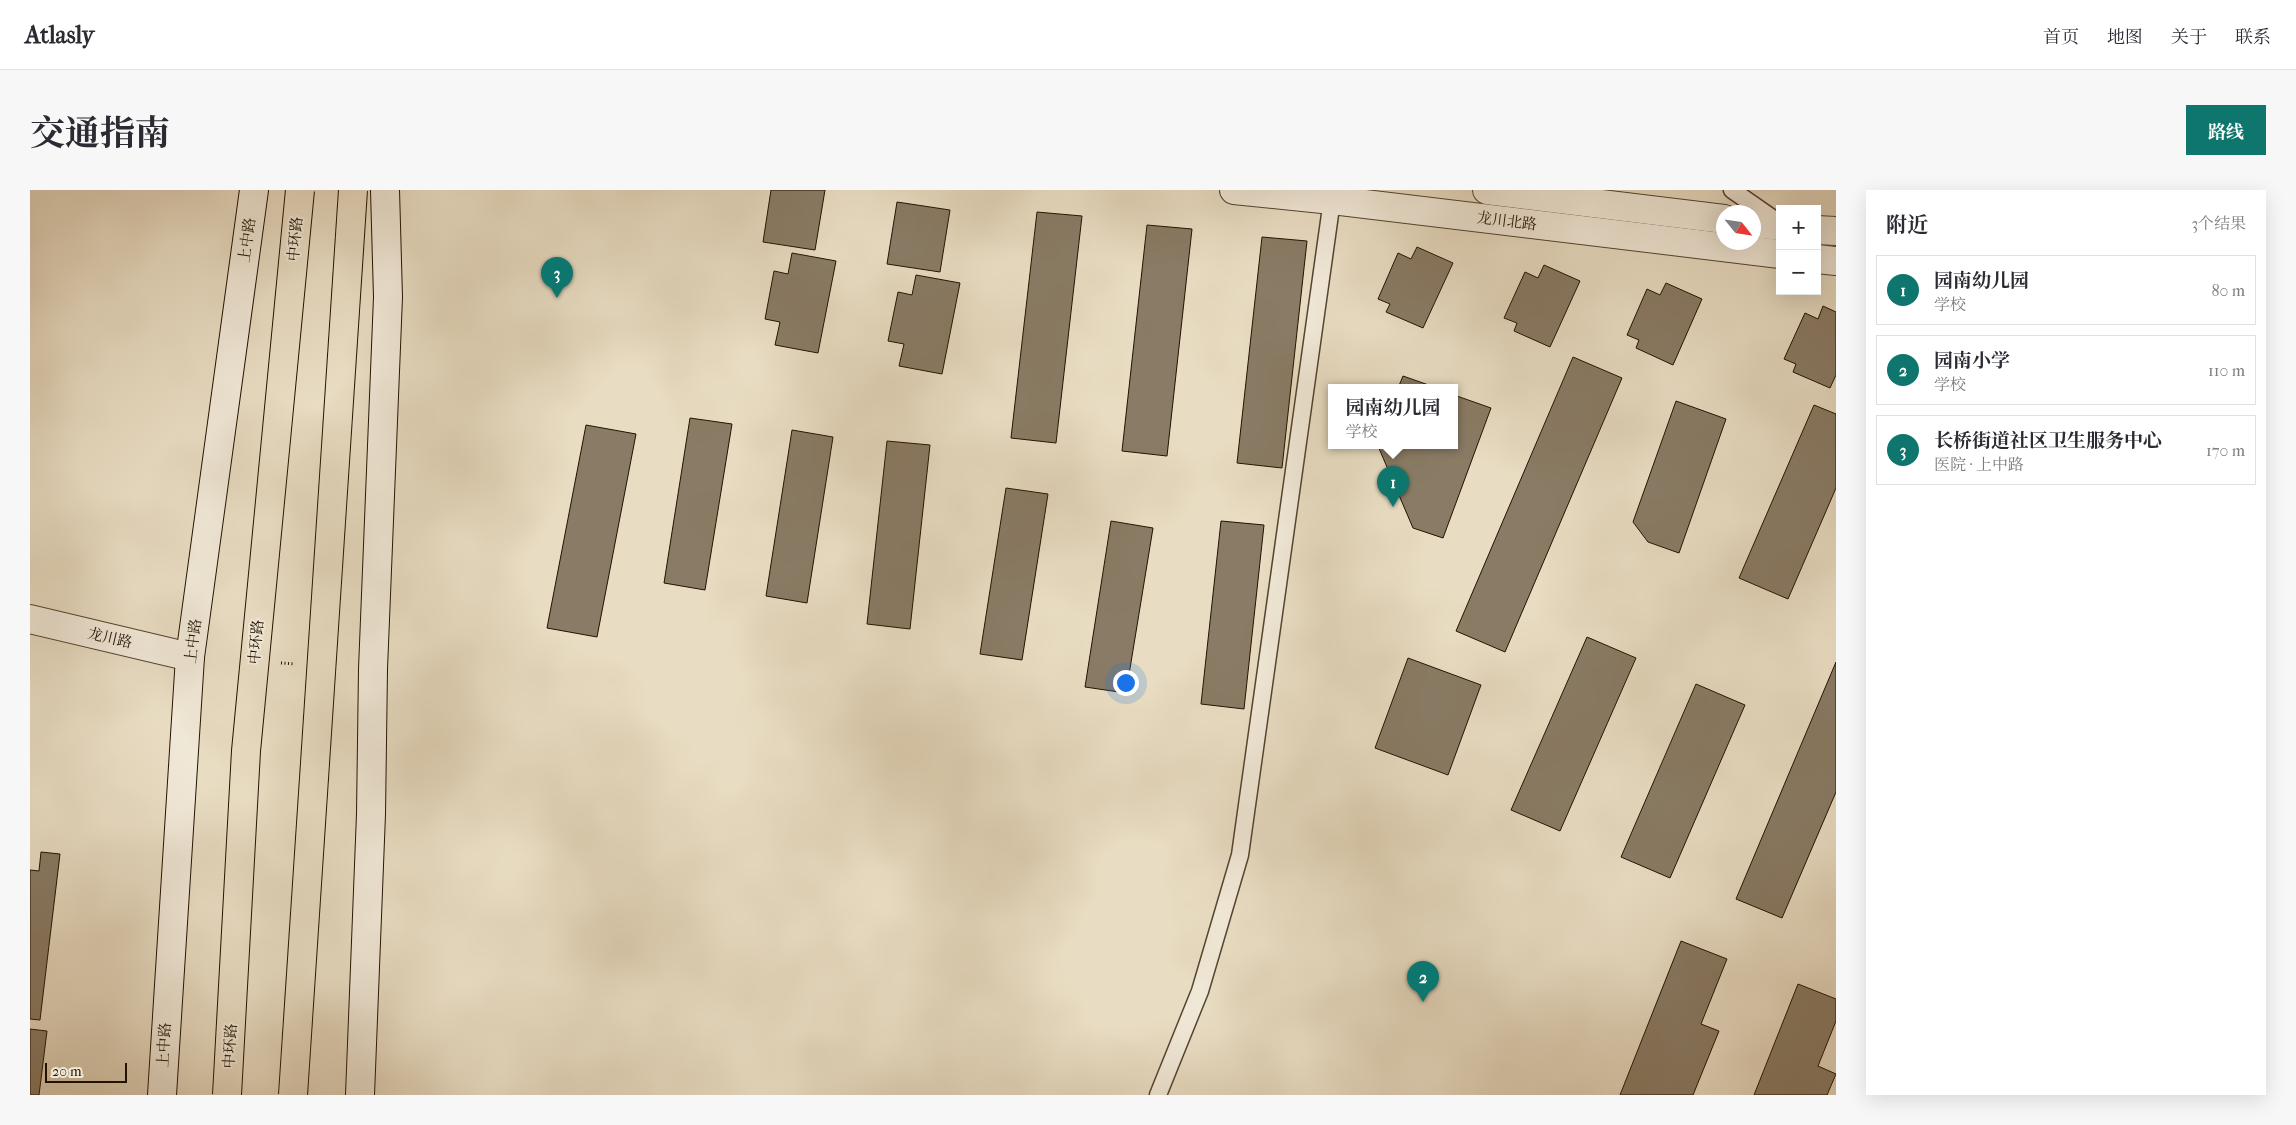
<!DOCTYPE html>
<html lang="zh">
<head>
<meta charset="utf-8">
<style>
	:root { --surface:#fff; --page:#f7f7f7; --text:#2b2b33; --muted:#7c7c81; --line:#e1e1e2; --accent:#0f766e }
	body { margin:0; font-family:"IM FELL French Canon","Noto Serif SC",serif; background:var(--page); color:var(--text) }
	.controls { position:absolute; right:15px; top:15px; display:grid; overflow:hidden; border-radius:0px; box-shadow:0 5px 20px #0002 }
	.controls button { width:45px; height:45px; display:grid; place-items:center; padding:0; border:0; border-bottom:1px solid var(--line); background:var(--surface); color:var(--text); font:25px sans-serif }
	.compass { position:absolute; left:1686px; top:15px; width:45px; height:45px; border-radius:50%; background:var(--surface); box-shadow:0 5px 20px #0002; rotate:120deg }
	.scale { position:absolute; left:15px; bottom:12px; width:82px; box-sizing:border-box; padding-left:5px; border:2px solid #231200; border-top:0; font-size:14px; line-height:18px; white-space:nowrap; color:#231200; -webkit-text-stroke:4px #f0e8d7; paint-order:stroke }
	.you { position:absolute; left:1095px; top:492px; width:18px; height:18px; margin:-12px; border:4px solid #fff; border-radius:50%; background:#1a73e8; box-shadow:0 0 0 8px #1a73e833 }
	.badge { display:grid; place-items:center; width:32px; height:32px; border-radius:50%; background:var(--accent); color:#fff; font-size:16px; font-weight:700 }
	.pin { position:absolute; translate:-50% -41px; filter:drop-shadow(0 1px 2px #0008) }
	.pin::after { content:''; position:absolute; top:26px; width:18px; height:15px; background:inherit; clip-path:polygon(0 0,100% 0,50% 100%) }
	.popup { position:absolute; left:1298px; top:194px; width:130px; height:65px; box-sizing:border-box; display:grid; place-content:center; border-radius:0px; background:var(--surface); filter:drop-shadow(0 1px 4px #0005); font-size:16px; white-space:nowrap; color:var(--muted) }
	.popup b { font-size:19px; color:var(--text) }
	.popup::after { content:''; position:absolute; left:50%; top:100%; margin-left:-10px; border:10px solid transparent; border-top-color:var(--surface) }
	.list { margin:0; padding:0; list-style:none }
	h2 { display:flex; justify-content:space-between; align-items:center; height:65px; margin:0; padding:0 20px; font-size:21px }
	h2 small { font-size:16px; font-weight:400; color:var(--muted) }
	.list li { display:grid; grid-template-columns:32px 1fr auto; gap:15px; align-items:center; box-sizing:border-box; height:70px; margin:0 10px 10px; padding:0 10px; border:1px solid var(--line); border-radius:0px }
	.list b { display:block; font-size:19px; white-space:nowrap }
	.list p { margin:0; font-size:16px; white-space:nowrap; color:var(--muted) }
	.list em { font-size:16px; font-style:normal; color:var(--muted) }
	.map { position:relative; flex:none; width:1806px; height:905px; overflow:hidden; border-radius:0px }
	header { display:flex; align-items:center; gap:30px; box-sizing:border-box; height:70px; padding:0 25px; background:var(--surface); border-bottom:1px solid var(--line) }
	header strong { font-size:24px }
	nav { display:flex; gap:28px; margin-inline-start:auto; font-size:18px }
	.intro { display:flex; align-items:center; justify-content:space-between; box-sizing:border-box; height:120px; padding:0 30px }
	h1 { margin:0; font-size:35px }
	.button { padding:12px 22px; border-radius:0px; background:var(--accent); color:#fff; font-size:18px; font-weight:700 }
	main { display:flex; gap:30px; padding:0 30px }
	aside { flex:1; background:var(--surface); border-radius:0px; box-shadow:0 5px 20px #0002 }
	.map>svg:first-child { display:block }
</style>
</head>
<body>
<header>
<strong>Atlasly</strong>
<nav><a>首页</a><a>地图</a><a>关于</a><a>联系</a></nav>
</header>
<div class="intro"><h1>交通指南</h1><a class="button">路线</a></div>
<main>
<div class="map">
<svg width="1806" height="905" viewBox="0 0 1806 905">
	<rect width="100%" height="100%" fill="#e8dcc2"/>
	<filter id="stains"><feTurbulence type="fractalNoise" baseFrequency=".004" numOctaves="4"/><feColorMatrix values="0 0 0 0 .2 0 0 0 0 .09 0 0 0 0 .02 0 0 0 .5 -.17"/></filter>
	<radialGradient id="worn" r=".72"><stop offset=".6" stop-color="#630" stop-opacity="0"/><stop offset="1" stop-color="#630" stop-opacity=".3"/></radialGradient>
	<g fill="#897b65" stroke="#231200">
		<polygon points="741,0 795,0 785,60 733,52"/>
		<polygon points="867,12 920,20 910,82 857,74"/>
		<polygon points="1007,22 1052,26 1026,253 981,248"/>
		<polygon points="1117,35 1162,39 1137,266 1092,261"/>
		<polygon points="1232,47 1277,51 1252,278 1207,273"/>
		<polygon points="1387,57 1423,73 1393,138 1356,122 1360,114 1348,109 1368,63 1381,69"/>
		<polygon points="762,63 806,71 788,163 745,155 750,132 735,129 744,81 758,84"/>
		<polygon points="1514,75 1550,91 1520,157 1484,141 1487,133 1474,128 1495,82 1508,88"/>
		<polygon points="886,85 930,93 912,184 869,176 874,154 858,151 868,102 882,105"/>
		<polygon points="1636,93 1672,109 1643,175 1606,158 1609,150 1597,145 1617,99 1630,105"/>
		<polygon points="1793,116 1806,122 1806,185 1800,198 1763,182 1766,174 1754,169 1775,123 1788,129"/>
		<polygon points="1543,167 1592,188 1475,462 1426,441"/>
		<polygon points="1373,186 1407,198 1368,198"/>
		<polygon points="1424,205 1461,218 1413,348 1383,338 1348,256 1424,256"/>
		<polygon points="1646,211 1696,229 1649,363 1618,352 1603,332"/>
		<polygon points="1784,215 1806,224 1806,298 1758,409 1709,388"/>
		<polygon points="660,228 702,234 675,400 634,393"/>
		<polygon points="556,235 606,244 567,447 517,438"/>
		<polygon points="762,240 803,247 777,413 736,406"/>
		<polygon points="857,251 900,255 880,439 837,434"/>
		<polygon points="976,298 1018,304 992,470 950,464"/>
		<polygon points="1081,331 1123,338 1096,503 1055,497"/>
		<polygon points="1191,331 1234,335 1214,519 1171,514"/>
		<polygon points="1557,447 1606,468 1530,641 1481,620"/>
		<polygon points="1378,468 1451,495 1418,585 1345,558"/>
		<polygon points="1806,472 1806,602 1752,728 1706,709"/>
		<polygon points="1666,494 1715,515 1640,688 1591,667"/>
		<polygon points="11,662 30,664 10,830 0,829 0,680 9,681"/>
		<polygon points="1651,751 1697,769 1671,834 1689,841 1663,905 1590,905"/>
		<polygon points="1768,794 1806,809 1806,831 1788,876 1806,884 1797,905 1724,905"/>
		<polygon points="0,839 17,841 9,905 0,905"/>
	</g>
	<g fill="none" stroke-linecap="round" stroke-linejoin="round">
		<defs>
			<g id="service">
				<polyline points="1702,0 1748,32"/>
				<polyline points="1128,905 1170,801 1210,665 1302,10"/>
			</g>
			<polyline id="minor" points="0,429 160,467"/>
			<g id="tertiary">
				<polyline points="1204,0 1302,10 1750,64"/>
				<polyline points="1457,0 1694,29"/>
				<polyline points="1724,33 1750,36"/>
				<polyline points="1787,40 1806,41"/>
				<polyline points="1787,69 1806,71"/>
			</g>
			<g id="secondary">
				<polyline points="132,905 160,467 224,0"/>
				<polyline points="330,905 341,624 343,479 358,107 355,0"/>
			</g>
		</defs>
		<use href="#service" stroke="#544430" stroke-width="19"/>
		<use href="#minor" stroke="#544430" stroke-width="30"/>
		<use href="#tertiary" stroke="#544430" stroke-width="30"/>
		<use href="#secondary" stroke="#231200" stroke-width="30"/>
		<polyline stroke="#231200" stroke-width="3" stroke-dasharray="1 2.5" stroke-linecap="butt" points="251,473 265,474"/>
		<use href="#service" stroke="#f0e8d7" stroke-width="16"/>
		<use href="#minor" stroke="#f0e8d7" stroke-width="28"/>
		<use href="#tertiary" stroke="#f0e8d7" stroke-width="28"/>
		<use href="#secondary" stroke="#f0e8d7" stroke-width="28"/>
		<defs>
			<g id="trunk-bridge">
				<polyline points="197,905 216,561 270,0"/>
				<polyline points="263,905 323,0"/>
			</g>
		</defs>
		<use href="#trunk-bridge" stroke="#231200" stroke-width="30" stroke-linecap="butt"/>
		<use href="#trunk-bridge" stroke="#e8dcc2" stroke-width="28"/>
	</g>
	<g text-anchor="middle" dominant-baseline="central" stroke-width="4" stroke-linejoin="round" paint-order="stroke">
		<g font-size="15" fill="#231200" stroke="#f0e8d7">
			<text transform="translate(1477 31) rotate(7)">龙川北路</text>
			<text transform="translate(265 49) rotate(-85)">中环路</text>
			<text transform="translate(217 50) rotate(-82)">上中路</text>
			<text transform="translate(80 448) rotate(13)">龙川路</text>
			<text transform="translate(163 451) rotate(-83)">上中路</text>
			<text transform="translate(226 452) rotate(-85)">中环路</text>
			<text transform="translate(134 855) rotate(-87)">上中路</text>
			<text transform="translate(200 856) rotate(-87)">中环路</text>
		</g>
	</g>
	<rect width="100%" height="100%" filter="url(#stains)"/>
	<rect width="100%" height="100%" fill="url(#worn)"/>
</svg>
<div class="controls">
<button>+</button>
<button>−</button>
</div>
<svg class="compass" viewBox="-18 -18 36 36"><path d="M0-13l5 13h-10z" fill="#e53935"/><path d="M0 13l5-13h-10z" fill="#7c7c81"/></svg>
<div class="scale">20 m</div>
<div class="you"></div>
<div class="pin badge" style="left:1363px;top:317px">1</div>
<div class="popup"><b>园南幼儿园</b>学校</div>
<div class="pin badge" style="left:1393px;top:812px">2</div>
<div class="pin badge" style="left:527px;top:108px">3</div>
</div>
<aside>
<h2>附近<small>3个结果</small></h2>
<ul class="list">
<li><span class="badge">1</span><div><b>园南幼儿园</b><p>学校</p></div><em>80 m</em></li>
<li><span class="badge">2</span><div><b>园南小学</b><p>学校</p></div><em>110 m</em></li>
<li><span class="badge">3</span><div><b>长桥街道社区卫生服务中心</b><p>医院 · 上中路</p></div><em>170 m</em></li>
</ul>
</aside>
</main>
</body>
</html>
